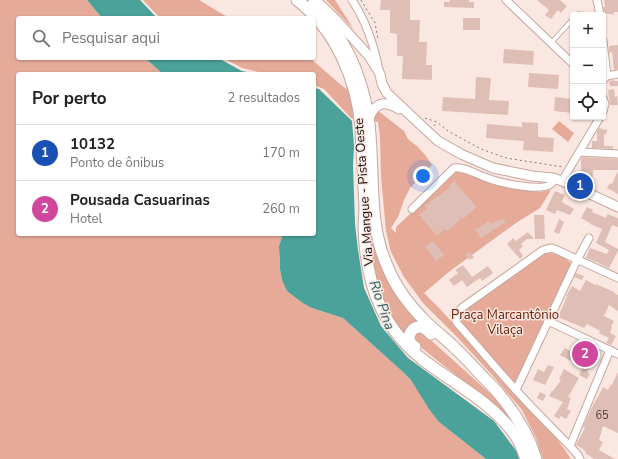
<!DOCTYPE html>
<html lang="pt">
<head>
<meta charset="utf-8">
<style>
	:root { --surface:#fff; --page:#f2f2f2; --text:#202124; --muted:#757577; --line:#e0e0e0; --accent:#347c77 }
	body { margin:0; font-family:"Nunito Sans",sans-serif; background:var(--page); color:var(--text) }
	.controls { position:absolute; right:12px; top:12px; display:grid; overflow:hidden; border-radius:4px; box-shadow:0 1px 3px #0004 }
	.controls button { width:36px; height:36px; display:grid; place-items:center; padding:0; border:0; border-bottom:1px solid var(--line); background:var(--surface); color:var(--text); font:20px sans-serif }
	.you { position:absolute; left:423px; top:176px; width:14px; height:14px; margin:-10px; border:3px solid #fff; border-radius:50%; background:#1a73e8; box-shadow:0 0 0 6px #1a73e833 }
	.badge { display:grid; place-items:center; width:26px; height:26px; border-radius:50%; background:var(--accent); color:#fff; font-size:13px; font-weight:700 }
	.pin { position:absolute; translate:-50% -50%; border:2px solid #fff; box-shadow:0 1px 4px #0006 }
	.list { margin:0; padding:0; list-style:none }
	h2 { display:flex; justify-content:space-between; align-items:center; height:52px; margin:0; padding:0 16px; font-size:17px }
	h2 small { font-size:13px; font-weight:400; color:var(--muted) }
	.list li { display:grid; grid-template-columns:26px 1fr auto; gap:12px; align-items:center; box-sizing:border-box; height:56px; padding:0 16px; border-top:1px solid var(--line) }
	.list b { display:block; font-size:15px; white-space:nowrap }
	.list p { margin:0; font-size:13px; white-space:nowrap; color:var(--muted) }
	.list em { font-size:13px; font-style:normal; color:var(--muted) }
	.icon { flex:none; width:22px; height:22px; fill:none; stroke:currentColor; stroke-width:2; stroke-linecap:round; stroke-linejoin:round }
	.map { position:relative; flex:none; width:618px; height:459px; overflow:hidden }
	.search { position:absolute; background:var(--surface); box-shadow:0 1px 3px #0004; left:16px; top:16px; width:300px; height:44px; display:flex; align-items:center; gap:10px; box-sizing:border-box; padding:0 14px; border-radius:4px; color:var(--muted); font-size:15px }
	.panel { position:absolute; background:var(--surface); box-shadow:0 1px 3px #0004; left:16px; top:72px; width:300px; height:164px; border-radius:4px }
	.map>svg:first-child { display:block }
</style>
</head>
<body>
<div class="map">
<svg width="618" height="459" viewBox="0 0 618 459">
	<rect width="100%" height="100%" fill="#fbe7e1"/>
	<g fill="#e5aa98">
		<polygon points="0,0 87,0 102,18 18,18 18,58 145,58 163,74 18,74 18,234 283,234 279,246 279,256 280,269 282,280 312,308 343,318 403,372 411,380 439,422 486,459 0,459"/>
		<polygon points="143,0 199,0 229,18 160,18"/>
		<polygon points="326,0 335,0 354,30"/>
		<path d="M223,58h87l31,27 31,21 32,25 4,8 10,8 8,9 6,9 -22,23 -6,12 -6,17 -7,11 5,5v-6l60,-56 54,17 29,4 12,-2 -11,18 -24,15 -66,48 -26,22c26,25 49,53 74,80 26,28 53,54 73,86h-28l-7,-21 -14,-28 -30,-35 -34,-37 -35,-35 -19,-26 -13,-25 -5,-21 -5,-55 -1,-39 -2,-15 -27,-4 -27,-29 -10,-4v-11h-47l-25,-6z"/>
		<polygon points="559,121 574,133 568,142 552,129"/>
		<path d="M369,225c8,41 21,65 49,97 -8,2 -13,6 -15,14l-22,-36 -8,-32z"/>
		<path d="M547,253c8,0 17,4 23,9l1,4 -53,111 -4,5 -3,1 -52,-61 -1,-8 83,-60z"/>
		<polygon points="418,331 423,333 494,397 502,406 519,430 493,405 423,349 414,341 414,334"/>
	</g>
	<g fill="#4ba29b">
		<polygon points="87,0 140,0 157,18 102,18"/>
		<polygon points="145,58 218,58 242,71 256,74 163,74"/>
		<polygon points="314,88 319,89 352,121 354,146 353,165 355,224 358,250 364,288 381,326 408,358 494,421 517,452 519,459 486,459 439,422 429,409 411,380 403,372 343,318 312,308 303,303 287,291 282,280 280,269 279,246 283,234 314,234"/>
	</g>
	<g fill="#dfbfb5">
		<polygon points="381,0 410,0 410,20 420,20 419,42 427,42 426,65 432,65 432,80 402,79 403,56 397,56 397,34 390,33 390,10 380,10"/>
		<polygon points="450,0 469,0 469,2 474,2 474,8 444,7 444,2 450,2"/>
		<polygon points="537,0 560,0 567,6 561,13 558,10 551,19 545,15 549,10"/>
		<polygon points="604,0 618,0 618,12 614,12 614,14 605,14 603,7 605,7"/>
		<rect x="463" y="18" width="17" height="12"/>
		<polygon points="618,45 618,69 614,70 612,52 609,53 609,46"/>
		<polygon points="504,49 534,51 533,65 503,63"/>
		<polygon points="529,73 559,75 558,89 528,87"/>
		<polygon points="476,77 491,78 489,100 509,101 508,115 442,111 443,97 475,99"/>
		<polygon points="614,80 614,81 618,81 618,86 610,86 609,81"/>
		<polygon points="614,89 615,97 617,96 618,105 610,105 608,90"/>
		<polygon points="555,97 573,99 573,113 554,111"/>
		<polygon points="522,122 538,123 538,137 554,138 553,152 523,150 524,141 486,138 487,124 522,127"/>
		<polygon points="599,128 607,130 606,135 604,134 604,146 613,146 613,149 592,148 592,141 597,141 597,132"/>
		<polygon points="582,157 618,159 618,170 593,170 592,184 583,184 579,181 572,178 574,172 581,175 581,159"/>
		<polygon points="618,171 618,194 607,188 610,183 612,184"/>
		<polygon points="454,181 477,207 463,219 462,218 447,231 445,229 437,236 419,215 427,208 425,206 439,195 439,196 450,187 449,186"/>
		<polygon points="555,191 565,195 562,202 574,209 570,215 557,210 555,214 546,210"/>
		<polygon points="587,207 593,210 592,212 606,218 607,214 618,218 618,227 612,225 605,242 618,249 618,251 609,268 598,263 599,263 586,258 590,248 607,254 609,250 596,243 602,229 590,224 590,223 581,218"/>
		<polygon points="534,215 544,215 545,239 535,239"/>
		<polygon points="503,218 506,222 481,238 475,230 489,221 491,224"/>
		<polygon points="559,219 564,222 559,234 554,232"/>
		<polygon points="528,232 534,239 527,239 521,244 523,246 519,250 523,256 520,259 507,244 513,238 516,241"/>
		<polygon points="433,241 444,255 436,261 426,247"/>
		<polygon points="469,252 474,257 470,260 465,255"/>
		<polygon points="463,265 472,277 488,266 493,273 482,281 480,278 467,287 462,280 454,286 449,280 458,273 455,270"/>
		<polygon points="576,273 584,276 582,280 574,277"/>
		<polygon points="586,280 595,285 596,284 614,292 614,293 618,295 618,311 609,305 604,316 614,321 611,327 612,327 610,333 616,336 611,345 606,343 609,338 599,333 600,331 587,324 584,328 577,325 558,317 567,296 566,296 572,286 580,291"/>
		<polygon points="583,347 588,349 585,355 593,359 587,372 590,374 587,379 579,375 585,362 573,356 571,361 560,355 565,348 572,352 573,349 580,353"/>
		<polygon points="548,365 554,367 545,385 533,380 538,369 544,372"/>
		<polygon points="564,369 579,378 568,397 571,398 567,409 571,411 566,419 561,416 559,419 554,416 563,402 549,396 552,391 553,391 561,380 559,379"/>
		<polygon points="618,372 618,433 603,426 599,440 603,442 599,450 615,459 594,459 585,453 586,452 583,449 576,445 585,428 583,427 593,405 598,397 603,387 608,390 611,384 612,385"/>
		<polygon points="540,392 546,395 543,401 537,398"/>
	</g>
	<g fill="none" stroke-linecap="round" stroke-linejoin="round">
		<defs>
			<g id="service">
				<polyline points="577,15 579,14 582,15"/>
				<polyline points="551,43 573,19"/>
			</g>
			<g id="minor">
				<path d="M352,0c14,21 22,45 27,70"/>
				<polyline points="506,0 573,64"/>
				<polyline points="597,0 600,15"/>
				<polyline points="603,41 607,76"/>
				<polyline points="603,80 607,76 618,74"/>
				<polyline points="603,98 605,104 603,111"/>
				<polyline points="580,152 618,154"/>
				<polyline points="562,181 600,117"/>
				<path d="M412,209l42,-41c11,-2 25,8 36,11 11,4 52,13 61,5 2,-2 2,-3 2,-6"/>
				<polyline points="548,321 618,354"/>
				<polyline points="516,390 577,260 589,238"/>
				<polyline points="570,446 610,350"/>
				<path d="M580,459l-2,-4 -8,-9c-19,-19 -38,-38 -56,-58 -20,-22 -38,-44 -57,-65 -4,-8 1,-11 6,-16l80,-57 9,-2 7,3 59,27"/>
			</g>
			<g id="tertiary">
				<polyline points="315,0 324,8 338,22 369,56 380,74 382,84 387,93 408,113 438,141 461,154 493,168 532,176 553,178 562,181 618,207"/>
				<path d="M369,118c7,-17 16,-17 30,-9"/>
			</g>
			<g id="primary">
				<path d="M297,0c39,30 60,80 64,128 1,26 3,53 4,79 0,7 -1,14 -1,21 2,57 18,103 66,137 29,21 61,38 83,67 6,8 10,18 13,27"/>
				<path d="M313,4c31,33 48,68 55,112 3,19 3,39 4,57 1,33 2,65 16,95 8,20 23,39 38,54 9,9 20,17 29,26 11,10 21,22 32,33 4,4 8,8 12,13 16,19 30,41 37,65"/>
				<path d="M415,347c-1,-1 -3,-2 -4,-4 -5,-6 1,-17 9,-16 5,0 8,4 11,7"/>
			</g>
		</defs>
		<use href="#service" stroke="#c6a79e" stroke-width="5.5"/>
		<use href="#minor" stroke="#c6a79e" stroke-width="9"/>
		<use href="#tertiary" stroke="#c6a79e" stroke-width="11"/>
		<use href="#primary" stroke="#c6a79e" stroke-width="13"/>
		<g stroke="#887874" stroke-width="1" stroke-dasharray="2 3" stroke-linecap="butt">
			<polyline points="361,0 375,23 378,39"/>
			<polyline points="425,118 437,122 448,131 481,149 506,158 563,167"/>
			<polyline points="434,126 437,122"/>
		</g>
		<use href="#service" stroke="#fff" stroke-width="3.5"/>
		<use href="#minor" stroke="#fff" stroke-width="7"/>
		<use href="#tertiary" stroke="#fff" stroke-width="9"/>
		<use href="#primary" stroke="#fff" stroke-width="11"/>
	</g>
	<g text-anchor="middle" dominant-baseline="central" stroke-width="3" stroke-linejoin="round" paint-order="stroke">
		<g font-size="11" fill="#4c3c37">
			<text x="602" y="415">65</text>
		</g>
		<g font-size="13" fill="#1b100d" stroke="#fbe7e1">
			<text transform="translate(364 192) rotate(-94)">Via Mangue - Pista Oeste</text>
		</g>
		<g font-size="13" fill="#6d2005" stroke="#fbe7e1">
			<text x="505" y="315">Praça Marcantônio<tspan x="505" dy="15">Vilaça</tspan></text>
		</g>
		<g font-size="14" font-style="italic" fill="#1e645f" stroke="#fbe7e1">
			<text transform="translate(382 305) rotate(71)">Rio Pina</text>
		</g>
	</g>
</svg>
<div class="controls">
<button>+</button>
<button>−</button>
<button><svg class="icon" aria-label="locate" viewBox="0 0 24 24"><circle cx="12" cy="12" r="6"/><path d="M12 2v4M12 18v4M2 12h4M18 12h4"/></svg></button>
</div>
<div class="you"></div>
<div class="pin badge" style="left:580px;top:186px;background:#1a4fb4">1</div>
<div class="pin badge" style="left:585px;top:354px;background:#d1479c">2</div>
<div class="search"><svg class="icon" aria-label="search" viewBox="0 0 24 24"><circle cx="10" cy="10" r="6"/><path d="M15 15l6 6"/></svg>Pesquisar aqui</div>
<section class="panel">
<h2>Por perto<small>2 resultados</small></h2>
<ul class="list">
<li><span class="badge" style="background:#1a4fb4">1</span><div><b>10132</b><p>Ponto de ônibus</p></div><em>170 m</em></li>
<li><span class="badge" style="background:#d1479c">2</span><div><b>Pousada Casuarinas</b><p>Hotel</p></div><em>260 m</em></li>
</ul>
</section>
</div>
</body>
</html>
